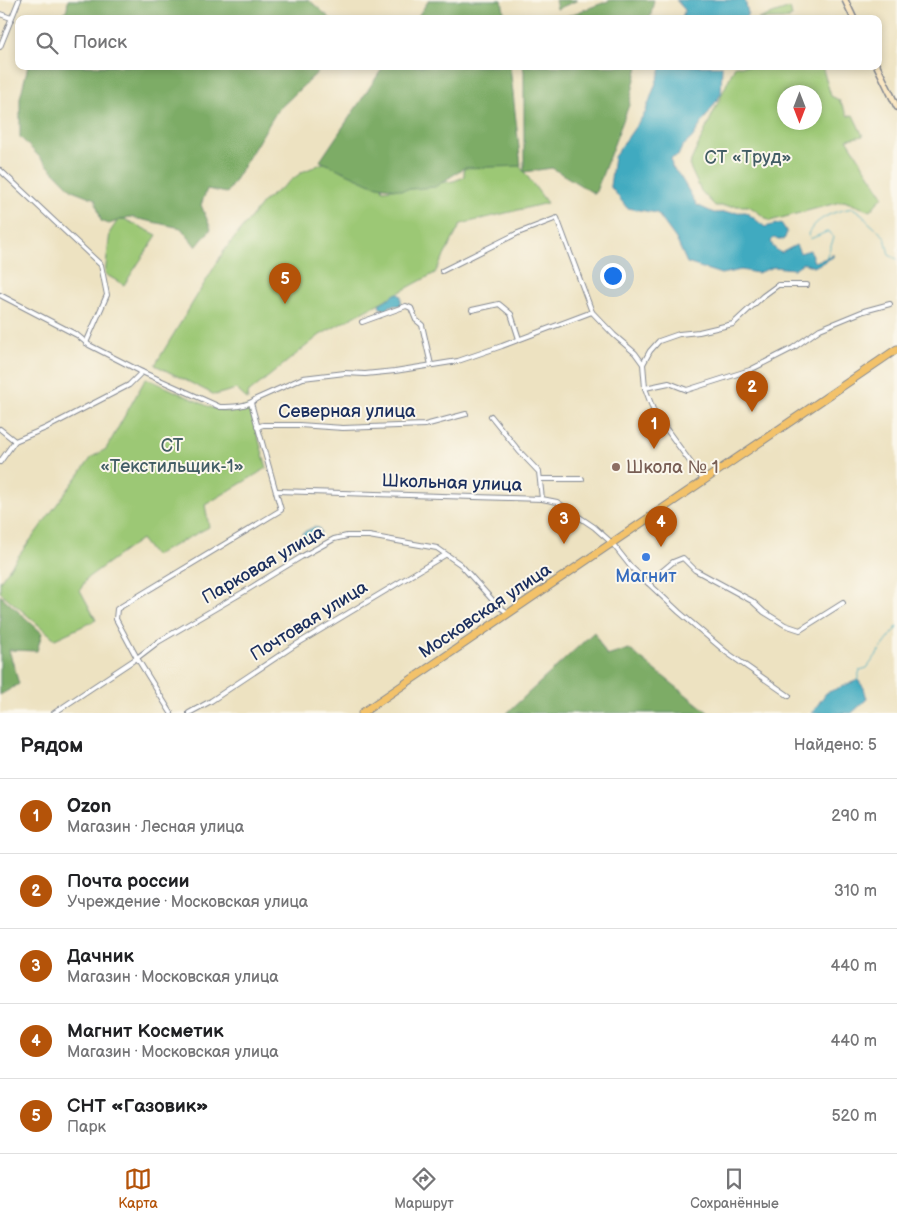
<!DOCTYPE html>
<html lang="ru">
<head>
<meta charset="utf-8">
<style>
	:root { --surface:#fff; --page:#f2f2f2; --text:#202124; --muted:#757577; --line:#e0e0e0; --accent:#b45309 }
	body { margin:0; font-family:"Balsamiq Sans",sans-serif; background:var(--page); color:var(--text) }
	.compass { position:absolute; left:777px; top:85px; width:45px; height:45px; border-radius:50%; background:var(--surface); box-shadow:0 2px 8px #0003; rotate:180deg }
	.you { position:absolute; left:612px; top:275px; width:18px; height:18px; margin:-12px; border:4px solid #fff; border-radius:50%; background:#1a73e8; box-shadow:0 0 0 8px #1a73e833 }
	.badge { display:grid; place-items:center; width:32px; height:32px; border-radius:50%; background:var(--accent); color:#fff; font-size:16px; font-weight:700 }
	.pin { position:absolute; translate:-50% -41px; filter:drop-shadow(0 1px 2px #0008) }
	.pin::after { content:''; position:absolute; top:26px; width:18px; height:15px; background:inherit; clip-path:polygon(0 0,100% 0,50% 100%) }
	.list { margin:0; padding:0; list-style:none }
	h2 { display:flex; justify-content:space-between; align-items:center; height:65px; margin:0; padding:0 20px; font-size:21px }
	h2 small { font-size:16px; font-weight:400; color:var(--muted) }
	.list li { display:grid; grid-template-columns:32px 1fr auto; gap:15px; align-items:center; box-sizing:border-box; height:75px; padding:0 20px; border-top:1px solid var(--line) }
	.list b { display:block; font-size:19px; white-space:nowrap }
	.list p { margin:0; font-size:16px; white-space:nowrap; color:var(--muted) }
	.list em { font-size:16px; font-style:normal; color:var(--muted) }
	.icon { flex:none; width:28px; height:28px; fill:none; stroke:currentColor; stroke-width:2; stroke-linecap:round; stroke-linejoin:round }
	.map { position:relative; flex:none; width:897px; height:713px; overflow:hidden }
	.search { position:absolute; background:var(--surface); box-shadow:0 2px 8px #0003; left:15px; right:15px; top:15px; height:55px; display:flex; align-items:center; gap:12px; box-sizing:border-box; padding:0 18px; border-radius:10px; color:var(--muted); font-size:19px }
	.sheet { height:440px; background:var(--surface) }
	nav { display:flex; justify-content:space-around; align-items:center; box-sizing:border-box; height:70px; border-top:1px solid var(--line); background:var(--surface); font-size:14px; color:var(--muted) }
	nav a { display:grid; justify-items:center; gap:2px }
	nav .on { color:var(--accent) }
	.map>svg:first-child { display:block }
</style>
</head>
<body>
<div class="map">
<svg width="897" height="713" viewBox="0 0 897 713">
	<rect width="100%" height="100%" fill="#fbf7ec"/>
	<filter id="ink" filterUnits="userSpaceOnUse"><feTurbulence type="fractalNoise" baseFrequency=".02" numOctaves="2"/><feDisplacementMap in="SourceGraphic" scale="10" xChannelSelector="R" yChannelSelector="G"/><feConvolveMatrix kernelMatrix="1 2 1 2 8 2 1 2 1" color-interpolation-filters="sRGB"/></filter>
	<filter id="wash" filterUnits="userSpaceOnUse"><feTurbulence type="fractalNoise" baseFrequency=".0096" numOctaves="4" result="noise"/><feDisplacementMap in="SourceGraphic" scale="20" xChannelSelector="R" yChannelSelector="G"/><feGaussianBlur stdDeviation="1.12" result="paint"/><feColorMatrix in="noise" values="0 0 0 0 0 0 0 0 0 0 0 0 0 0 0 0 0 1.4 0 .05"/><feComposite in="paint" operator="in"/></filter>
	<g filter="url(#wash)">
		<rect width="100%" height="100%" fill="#ede2c1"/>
		<g fill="#9cc875" stroke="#5c7c6a" fill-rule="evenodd">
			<polygon points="790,8 792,16 789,17 789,19 758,19"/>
			<path d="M735,66h87l9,30 8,4 9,16 5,-1 10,21 -16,3 36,57 -13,15 -26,-10 -74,20 -21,-15h-34l-14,-15 -12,-26zM814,92v30h-30v-30z"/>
			<polygon points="328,161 379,179 383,190 454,181 464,177 464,166 519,165 547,203 461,224 435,273 320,335 247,394 248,400 236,389 215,395 155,365 224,251 263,202 302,172"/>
			<polygon points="120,217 157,235 124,285 105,274 110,232"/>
			<polygon points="146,378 212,408 230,412 249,406 267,468 205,505 209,527 154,556 141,539 87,578 80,590 96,620 55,639 0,592 0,581 92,457 106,449"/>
		</g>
		<g fill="#7dac66" stroke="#4c6e62">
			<polygon points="68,0 309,0 331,19 58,19 67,9"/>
			<polygon points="429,0 502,0 505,19 416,19"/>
			<polygon points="555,0 578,0 557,9"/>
			<polygon points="611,0 654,0 650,19 559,19"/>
			<polygon points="28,66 324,66 277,111 227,193 207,189 201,205 211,229 196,247 181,228 129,217 109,224 101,221 95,199 72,190 20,137 20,98"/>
			<polygon points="384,66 510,66 521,166 464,168 435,187 401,190 373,185 320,161"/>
			<polygon points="523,66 638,66 629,105 595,194 552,168 524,172 524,72"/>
			<polygon points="0,595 42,633 37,651 9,650 19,684 0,695"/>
			<polygon points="594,632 607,656 629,649 709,713 507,713"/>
		</g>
		<g fill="#41aac0" stroke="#2e6c8f">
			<polygon points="676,0 745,0 748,13 745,19 681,19 685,10"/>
			<polygon points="662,66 722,66 721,94 692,138 682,147 678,156 671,158 672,167 680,176 697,205 714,213 746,212 765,227 781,223 787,232 784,240 774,238 771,241 773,247 781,253 796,245 800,253 810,250 814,262 830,257 833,254 833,257 814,267 803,263 794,269 774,267 757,273 741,270 721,274 687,263 676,239 657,213 627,208 610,186 614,157 645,113"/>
			<polygon points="397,293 401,296 401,305 390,306 387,310 380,308 379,304"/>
			<polygon points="314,527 319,528 321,532 318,537 306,538 303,536 302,533"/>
			<polygon points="858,680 864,688 867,699 852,713 812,713 826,693"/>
		</g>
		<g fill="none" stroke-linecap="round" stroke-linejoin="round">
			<g stroke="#41aac0" stroke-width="1">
				<path d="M826,258l8,-20 -5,-7 -19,8 -2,-5c9,-17 27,-23 45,-26l10,7 3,5 19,17 4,18 8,4"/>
				<polyline points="857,681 860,670 867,668 897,627"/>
			</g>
		</g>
	</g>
	<g filter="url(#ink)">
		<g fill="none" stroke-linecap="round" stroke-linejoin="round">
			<defs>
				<g id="street">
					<polyline points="0,14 11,18"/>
					<polyline points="0,47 19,0"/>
					<polyline points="0,170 101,265 107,295 86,343"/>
					<polyline points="442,271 518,233 557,218 592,312 614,335 635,353 643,364 645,388 654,412 704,481"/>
					<path d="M0,295l77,40 12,10 53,27 78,35c11,0 27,0 36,-8l47,-21 42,-5 20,1 30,-3 63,-10 44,-15 90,-34"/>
					<polyline points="472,310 499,304 511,314 519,339"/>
					<polyline points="362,322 406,306 411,308 416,320 422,325 431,365"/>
					<polyline points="643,364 650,351 659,341 679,334 699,332 733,324 763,296 778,285 807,285"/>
					<polyline points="645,388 669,383 687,390 750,370 793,348 820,329 864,311 890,304"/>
					<polyline points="491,416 519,451 539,472 542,499"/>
					<polyline points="257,427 263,425 299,425 343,428 425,425 466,414"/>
					<polyline points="0,429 15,441"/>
					<polyline points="0,462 15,441 46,428 129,385 142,372"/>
					<polyline points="540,479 582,479"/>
					<polyline points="276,491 542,499 557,502 594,527 612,543 631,567 679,612 726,652 789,696"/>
					<polyline points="648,583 673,562 683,558 695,570 752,601 764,612 785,625 800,630 843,603"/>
					<polyline points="54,713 137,658 158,642 247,590 301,557 334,539 347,536 369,536 437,548 460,564 496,604 508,613"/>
					<polyline points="171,713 137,658 116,619 117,609 281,510 251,403"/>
					<polyline points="189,713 211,701 292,647 445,555"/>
				</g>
				<g id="secondary">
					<polyline points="845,0 854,19"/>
					<polyline points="877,66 897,107"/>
				</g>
				<polyline id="highway" points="362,713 897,349"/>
			</defs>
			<use href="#street" stroke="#848890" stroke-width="6"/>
			<use href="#secondary" stroke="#848890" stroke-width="8"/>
			<use href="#highway" stroke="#848890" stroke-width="9"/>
			<use href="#street" stroke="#fff" stroke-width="4"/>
			<use href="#secondary" stroke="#fae7c3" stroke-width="5"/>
			<use href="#highway" stroke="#f3c26a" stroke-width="7"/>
		</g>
	</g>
	<circle fill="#8d6e63" stroke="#fbf7ec" stroke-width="2" cx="616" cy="467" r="5"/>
	<circle fill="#3f7fe0" stroke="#fbf7ec" stroke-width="2" cx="646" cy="557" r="5"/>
	<g text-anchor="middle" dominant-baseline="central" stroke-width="4" stroke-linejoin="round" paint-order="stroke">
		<g font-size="18" fill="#425d65" stroke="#fbf7ec">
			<text x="748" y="157">СТ «Труд»</text>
			<text x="172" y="445">СТ<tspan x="172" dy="21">«Текстильщик-1»</tspan></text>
		</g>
		<g font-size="18" fill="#1b2f5e" stroke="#fbf7ec">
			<text x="347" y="411">Северная улица</text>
			<text transform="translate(452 483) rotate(2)">Школьная улица</text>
			<text transform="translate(263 565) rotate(-30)">Парковая улица</text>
			<text transform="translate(485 611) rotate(-34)">Московская улица</text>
			<text transform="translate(309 621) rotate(-32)">Почтовая улица</text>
		</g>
		<g font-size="18" fill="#785e54" stroke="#fbf7ec" text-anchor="start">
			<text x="626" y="467">Школа № 1</text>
		</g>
		<g font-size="18" fill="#366cbe" stroke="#fbf7ec">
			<text x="646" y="576">Магнит</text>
		</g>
	</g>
</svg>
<svg class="compass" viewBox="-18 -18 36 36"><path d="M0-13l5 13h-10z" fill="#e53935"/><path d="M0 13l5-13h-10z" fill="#757577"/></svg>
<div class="you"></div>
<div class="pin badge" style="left:654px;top:449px">1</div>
<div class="pin badge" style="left:752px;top:412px">2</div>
<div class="pin badge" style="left:564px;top:544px">3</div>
<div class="pin badge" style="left:661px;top:547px">4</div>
<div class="pin badge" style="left:285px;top:304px">5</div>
<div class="search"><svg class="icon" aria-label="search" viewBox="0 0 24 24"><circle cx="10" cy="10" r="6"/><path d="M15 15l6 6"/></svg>Поиск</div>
</div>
<section class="sheet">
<h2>Рядом<small>Найдено: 5</small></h2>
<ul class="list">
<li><span class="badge">1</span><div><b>Ozon</b><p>Магазин · Лесная улица</p></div><em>290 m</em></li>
<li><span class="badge">2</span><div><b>Почта россии</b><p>Учреждение · Московская улица</p></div><em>310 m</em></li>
<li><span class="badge">3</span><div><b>Дачник</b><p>Магазин · Московская улица</p></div><em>440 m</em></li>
<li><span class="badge">4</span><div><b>Магнит Косметик</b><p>Магазин · Московская улица</p></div><em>440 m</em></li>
<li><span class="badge">5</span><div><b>СНТ «Газовик»</b><p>Парк</p></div><em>520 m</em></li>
</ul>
</section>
<nav>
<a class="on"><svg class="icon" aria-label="map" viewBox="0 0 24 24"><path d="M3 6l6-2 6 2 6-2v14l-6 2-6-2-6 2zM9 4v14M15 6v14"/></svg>Карта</a>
<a><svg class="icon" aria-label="directions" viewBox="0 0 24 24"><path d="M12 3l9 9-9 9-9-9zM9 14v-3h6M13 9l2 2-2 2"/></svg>Маршрут</a>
<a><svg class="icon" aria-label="saved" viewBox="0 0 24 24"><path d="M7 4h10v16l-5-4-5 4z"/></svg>Сохранённые</a>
</nav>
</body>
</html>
